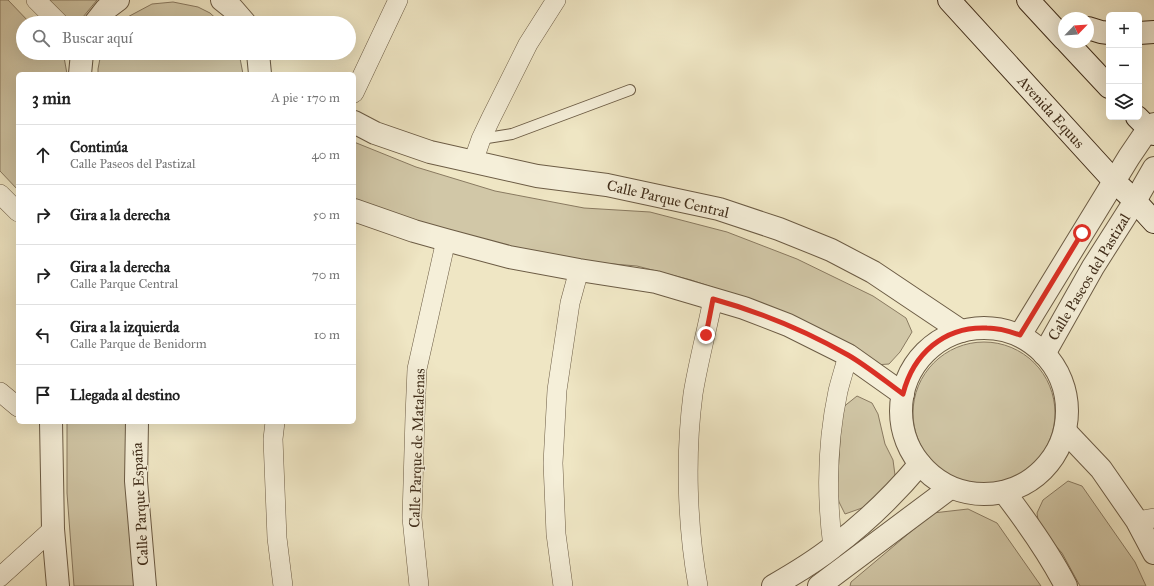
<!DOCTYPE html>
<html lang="es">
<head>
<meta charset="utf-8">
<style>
	:root { --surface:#fff; --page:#f6f6f6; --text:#222; --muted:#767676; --line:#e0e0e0 }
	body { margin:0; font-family:"IM FELL Great Primer",serif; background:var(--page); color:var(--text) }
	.controls { position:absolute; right:12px; top:12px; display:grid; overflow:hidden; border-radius:6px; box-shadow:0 4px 16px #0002 }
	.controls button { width:36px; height:36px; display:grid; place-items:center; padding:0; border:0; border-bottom:1px solid var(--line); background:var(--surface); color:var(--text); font:20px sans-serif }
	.compass { position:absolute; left:1058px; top:12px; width:36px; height:36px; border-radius:50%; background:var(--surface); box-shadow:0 4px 16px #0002; rotate:65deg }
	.stop { position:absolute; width:12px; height:12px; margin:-9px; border:3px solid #d93025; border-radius:50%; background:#fff }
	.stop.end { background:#d93025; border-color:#fff; box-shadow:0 1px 4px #0008 }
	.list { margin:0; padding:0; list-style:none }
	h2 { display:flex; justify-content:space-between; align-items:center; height:52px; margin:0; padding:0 16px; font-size:17px }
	h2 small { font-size:13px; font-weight:400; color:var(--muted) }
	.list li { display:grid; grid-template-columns:26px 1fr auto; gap:12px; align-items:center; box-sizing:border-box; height:60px; padding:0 16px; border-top:1px solid var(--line) }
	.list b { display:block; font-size:15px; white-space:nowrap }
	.list p { margin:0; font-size:13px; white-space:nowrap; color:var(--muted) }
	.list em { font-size:13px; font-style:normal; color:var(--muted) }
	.icon { flex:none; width:22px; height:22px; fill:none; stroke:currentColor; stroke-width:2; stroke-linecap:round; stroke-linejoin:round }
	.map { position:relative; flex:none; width:1154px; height:586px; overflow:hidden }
	.search { position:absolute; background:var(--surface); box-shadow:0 4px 16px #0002; left:16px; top:16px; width:340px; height:44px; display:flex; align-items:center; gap:10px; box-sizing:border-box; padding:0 14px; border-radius:22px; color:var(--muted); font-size:15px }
	.panel { position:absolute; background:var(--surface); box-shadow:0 4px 16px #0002; left:16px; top:72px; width:340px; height:352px; border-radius:6px }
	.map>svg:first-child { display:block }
</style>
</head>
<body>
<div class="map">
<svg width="1154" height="586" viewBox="0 0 1154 586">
	<rect width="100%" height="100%" fill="#efe6c4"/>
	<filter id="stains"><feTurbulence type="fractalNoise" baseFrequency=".005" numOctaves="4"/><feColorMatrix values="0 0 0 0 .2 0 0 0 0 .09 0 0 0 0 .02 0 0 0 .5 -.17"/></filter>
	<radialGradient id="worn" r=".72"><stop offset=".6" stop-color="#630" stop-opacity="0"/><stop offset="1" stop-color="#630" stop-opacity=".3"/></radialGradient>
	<g fill="#d1c7a7" stroke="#897a61">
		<polygon points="0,0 8,0 30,23 23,23 23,53 60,53 64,57 67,74 18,74 18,190 0,171"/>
		<polygon points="44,0 97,0 83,17 75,23 68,23"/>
		<polygon points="173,2 198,7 210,13 221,23 120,23 122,20 152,4"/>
		<polygon points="101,53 239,53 243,74 98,74 98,69"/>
		<polygon points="354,142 416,167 495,191 584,208 650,212 727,232 797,259 873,296 906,318 912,332 900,352 889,364 875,365 757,302 691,280 637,266 578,261 511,254 354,205"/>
		<circle cx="984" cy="413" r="71"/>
		<polygon points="857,396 872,403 878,414 885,444 893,460 895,475 884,491 862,508 845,514 839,502 837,491 842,408"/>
		<polygon points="67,422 130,422 138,586 74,586 67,493"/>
		<polygon points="1068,481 1082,486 1135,562 1146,586 1080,586 1062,553 1039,527 1037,513 1043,500"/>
		<polygon points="968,509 997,523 1041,586 850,586 851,582 933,513"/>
	</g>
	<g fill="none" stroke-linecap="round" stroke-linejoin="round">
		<defs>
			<polyline id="service" points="481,139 512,134 630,90"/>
			<g id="minor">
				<polyline points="36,0 59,23"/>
				<polyline points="354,93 398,0"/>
				<polyline points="473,162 481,139 491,118 528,44 556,0"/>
				<polyline points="0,194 18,212"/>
				<polyline points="0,392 18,407"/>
				<polyline points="275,422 273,439 277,538 283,586"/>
				<polyline points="1137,521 1154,518"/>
				<path d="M833,547c-7,-52 -6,-104 5,-156 3,-12 7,-24 10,-36"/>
				<polyline points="0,577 53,529"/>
				<polyline points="419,586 412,518 415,416 417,369 446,240"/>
				<polyline points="563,586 556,534 553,463 557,390 570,303 579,270"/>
				<path d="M698,586c-11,-61 -13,-131 -5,-192 5,-31 14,-64 20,-95"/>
			</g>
			<g id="tertiary">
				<polyline points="222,0 232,8 245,23"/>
				<polyline points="95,23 106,9 118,0"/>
				<polyline points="258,53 260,74"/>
				<polyline points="80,74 82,53"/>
				<polyline points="354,122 375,133 430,152 537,176 607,185 719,209 779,229 831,250 873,272 961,331"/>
				<polyline points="354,210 414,231 446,240 509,257 579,270 656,282 744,308 788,325 848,355 903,394"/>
				<circle cx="984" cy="411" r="83"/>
				<polyline points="1020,335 1129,157 1148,129 1154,124"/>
				<polyline points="1044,354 1093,267 1135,201 1154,168"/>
				<polyline points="51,422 53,529 58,586"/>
				<polyline points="137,422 136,481 145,586"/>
				<polyline points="1065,431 1101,469 1137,521 1154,553"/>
				<path d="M1004,492c23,30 45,61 62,94"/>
				<path d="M773,586c21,-12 41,-24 60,-39 32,-24 61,-52 87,-83"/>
				<polyline points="819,586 950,488"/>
			</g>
			<g id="secondary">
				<polyline points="949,0 1114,181 1135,201 1154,222"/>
				<polyline points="1028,0 1064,39"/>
				<polyline points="1088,28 1101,32 1109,33"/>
				<polyline points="1139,33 1154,32"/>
				<polyline points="1067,42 1109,87"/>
				<polyline points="1137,117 1154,134"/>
			</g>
		</defs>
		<use href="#service" stroke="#6c5c45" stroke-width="12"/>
		<use href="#minor" stroke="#6c5c45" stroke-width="20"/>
		<use href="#tertiary" stroke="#6c5c45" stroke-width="24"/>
		<use href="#secondary" stroke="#412e1b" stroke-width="24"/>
		<use href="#service" stroke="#f5efd9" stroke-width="10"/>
		<use href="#minor" stroke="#f5efd9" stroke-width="19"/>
		<use href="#tertiary" stroke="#f5efd9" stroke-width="22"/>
		<use href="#secondary" stroke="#f5efd9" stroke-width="22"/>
	</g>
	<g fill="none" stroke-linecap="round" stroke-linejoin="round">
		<path stroke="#d93025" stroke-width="5" d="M706,335l7,-36c47,13 93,32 135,56 19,11 37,26 55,39 10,-40 41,-68 84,-66 12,0 22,3 33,7l62,-102"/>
	</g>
	<g text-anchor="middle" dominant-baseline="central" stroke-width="3" stroke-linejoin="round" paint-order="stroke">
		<g font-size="15" fill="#412e1b" stroke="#f5efd9">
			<text transform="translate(1051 112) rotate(48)">Avenida Equus</text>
			<text transform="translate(668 199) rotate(13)">Calle Parque Central</text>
			<text transform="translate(1089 277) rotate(-59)">Calle Paseos del Pastizal</text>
			<text transform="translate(417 448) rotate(-88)">Calle Parque de Matalenas</text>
			<text transform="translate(140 504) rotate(-93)">Calle Parque España</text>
		</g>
	</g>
	<rect width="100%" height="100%" filter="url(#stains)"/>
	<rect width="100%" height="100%" fill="url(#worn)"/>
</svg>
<div class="controls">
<button>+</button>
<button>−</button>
<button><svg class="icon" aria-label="layers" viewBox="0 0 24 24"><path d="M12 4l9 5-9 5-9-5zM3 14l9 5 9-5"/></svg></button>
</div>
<svg class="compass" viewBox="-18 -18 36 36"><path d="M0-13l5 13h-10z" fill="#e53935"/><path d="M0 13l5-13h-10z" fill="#767676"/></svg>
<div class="stop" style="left:1082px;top:233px"></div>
<div class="stop end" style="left:706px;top:335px"></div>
<div class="search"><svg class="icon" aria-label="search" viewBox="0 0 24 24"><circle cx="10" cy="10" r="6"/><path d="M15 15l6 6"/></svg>Buscar aquí</div>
<section class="panel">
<h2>3 min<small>A pie · 170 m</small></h2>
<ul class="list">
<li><svg class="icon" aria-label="ahead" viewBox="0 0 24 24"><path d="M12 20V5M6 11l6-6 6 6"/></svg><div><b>Continúa</b><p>Calle Paseos del Pastizal</p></div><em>40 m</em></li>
<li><svg class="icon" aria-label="right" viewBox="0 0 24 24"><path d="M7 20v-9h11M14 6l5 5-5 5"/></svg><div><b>Gira a la derecha</b></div><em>50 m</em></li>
<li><svg class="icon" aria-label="right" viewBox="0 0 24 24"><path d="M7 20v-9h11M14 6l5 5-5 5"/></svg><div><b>Gira a la derecha</b><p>Calle Parque Central</p></div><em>70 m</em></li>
<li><svg class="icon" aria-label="left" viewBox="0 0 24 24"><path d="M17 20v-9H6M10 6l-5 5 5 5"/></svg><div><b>Gira a la izquierda</b><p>Calle Parque de Benidorm</p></div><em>10 m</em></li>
<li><svg class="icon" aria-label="arrive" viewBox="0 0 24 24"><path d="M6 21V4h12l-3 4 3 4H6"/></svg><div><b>Llegada al destino</b></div></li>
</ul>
</section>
</div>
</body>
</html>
